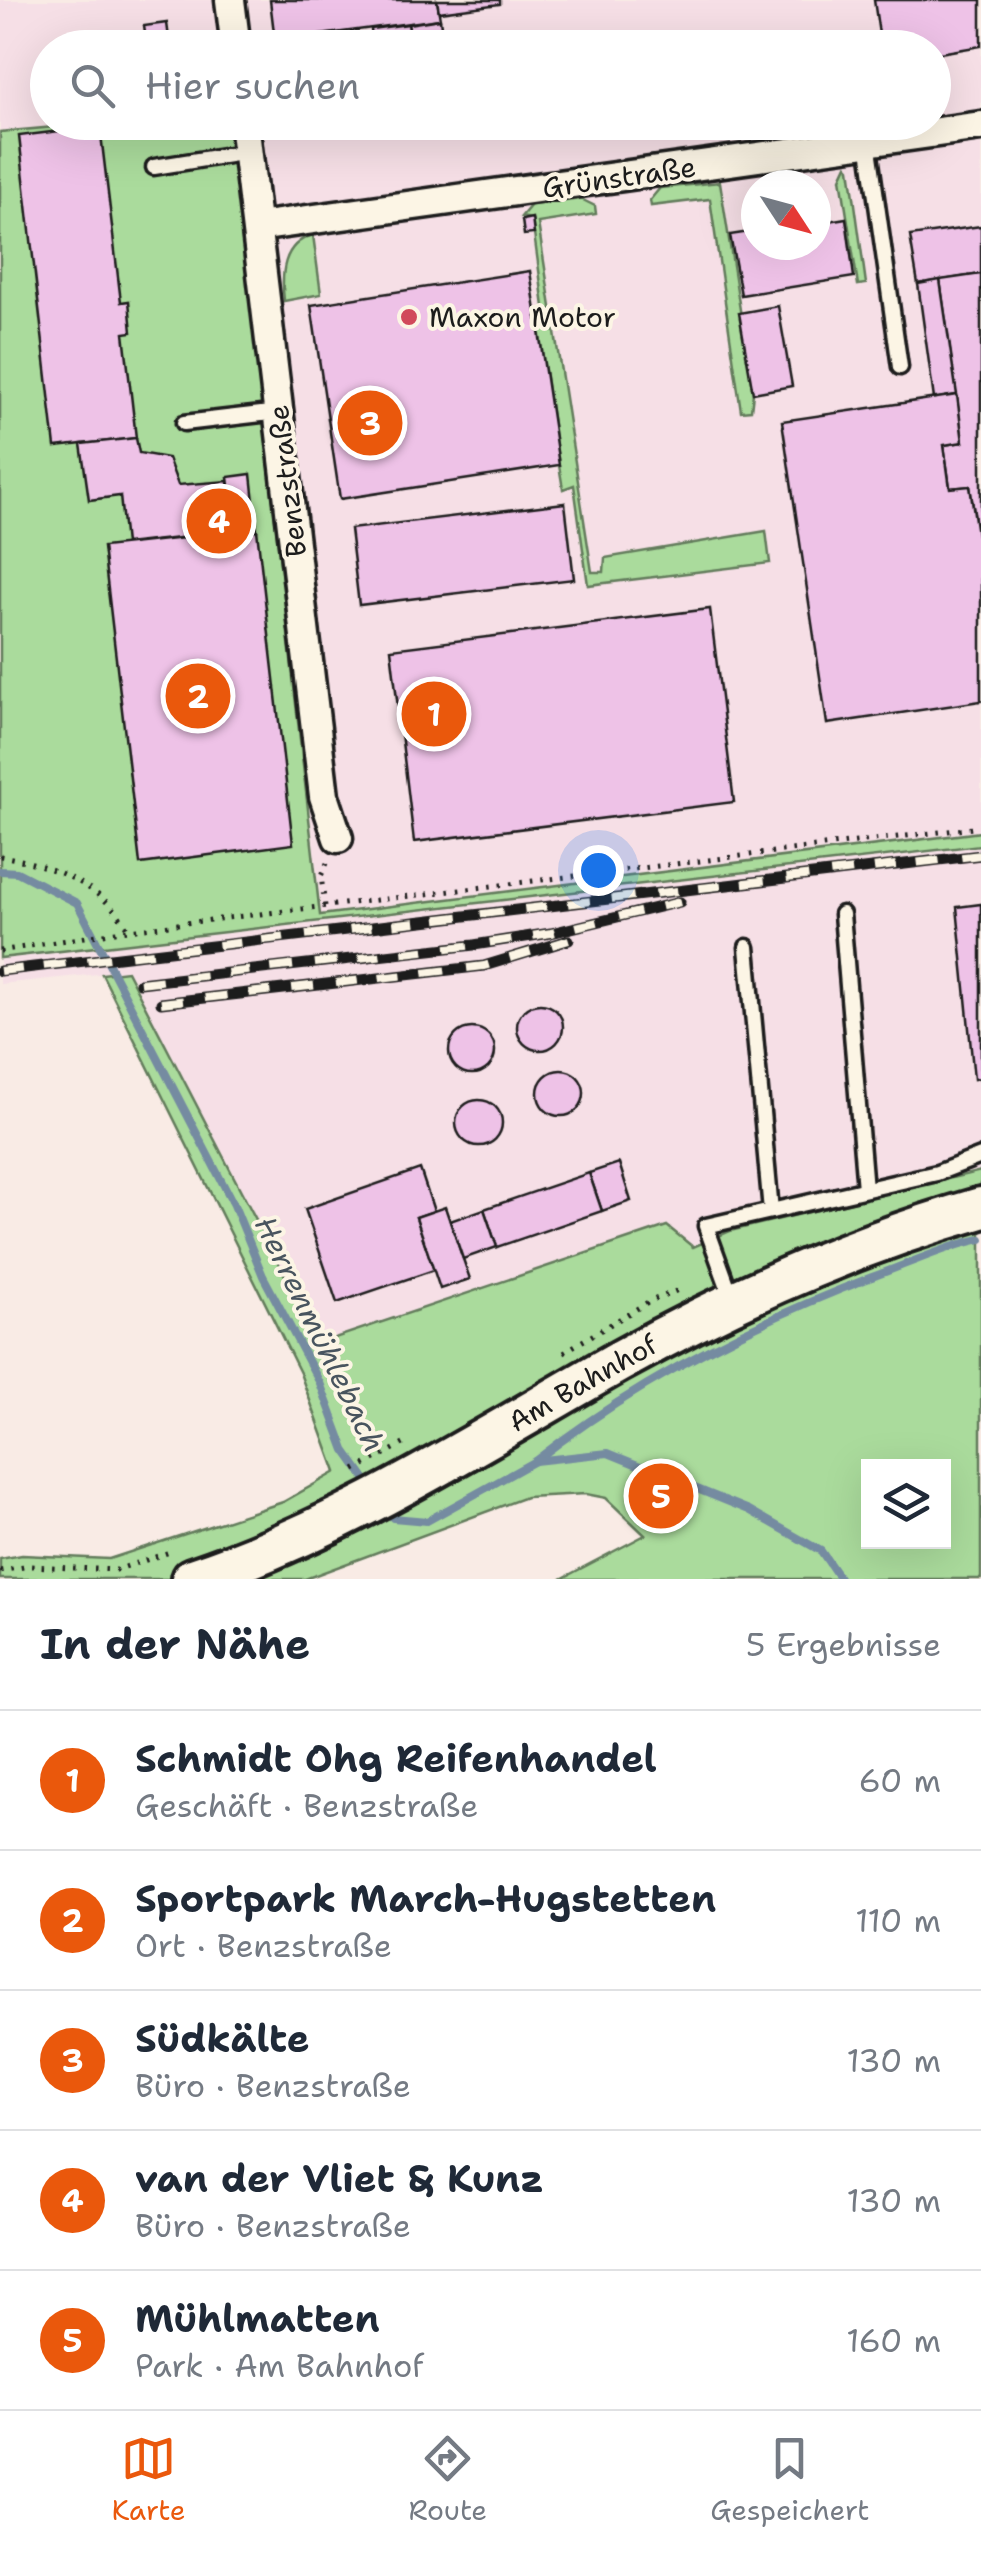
<!DOCTYPE html>
<html lang="de">
<head>
<meta charset="utf-8">
<style>
	:root { --surface:#fff; --page:#f6f6f7; --text:#1f2937; --muted:#747a83; --line:#e0e1e3; --accent:#ea580c }
	body { margin:0; font-family:"Shantell Sans",sans-serif; background:var(--page); color:var(--text) }
	.controls { position:absolute; right:30px; bottom:30px; display:grid; overflow:hidden; border-radius:0px; box-shadow:0 10px 40px #0002 }
	.controls button { width:90px; height:90px; display:grid; place-items:center; padding:0; border:0; border-bottom:2px solid var(--line); background:var(--surface); color:var(--text); font:50px sans-serif }
	.compass { position:absolute; left:741px; top:170px; width:90px; height:90px; border-radius:50%; background:var(--surface); box-shadow:0 10px 40px #0002; rotate:126deg }
	.you { position:absolute; left:598px; top:870px; width:35px; height:35px; margin:-25px; border:8px solid #fff; border-radius:50%; background:#1a73e8; box-shadow:0 0 0 15px #1a73e833 }
	.badge { display:grid; place-items:center; width:65px; height:65px; border-radius:50%; background:var(--accent); color:#fff; font-size:32px; font-weight:700 }
	.pin { position:absolute; translate:-50% -50%; border:5px solid #fff; box-shadow:0 2px 10px #0006 }
	.list { margin:0; padding:0; list-style:none }
	h2 { display:flex; justify-content:space-between; align-items:center; height:130px; margin:0; padding:0 40px; font-size:42px }
	h2 small { font-size:32px; font-weight:400; color:var(--muted) }
	.list li { display:grid; grid-template-columns:65px 1fr auto; gap:30px; align-items:center; box-sizing:border-box; height:140px; padding:0 40px; border-top:2px solid var(--line) }
	.list b { display:block; font-size:38px; white-space:nowrap }
	.list p { margin:0; font-size:32px; white-space:nowrap; color:var(--muted) }
	.list em { font-size:32px; font-style:normal; color:var(--muted) }
	.icon { flex:none; width:55px; height:55px; fill:none; stroke:currentColor; stroke-width:2; stroke-linecap:round; stroke-linejoin:round }
	.map { position:relative; flex:none; width:981px; height:1579px; overflow:hidden }
	.search { position:absolute; background:var(--surface); box-shadow:0 10px 40px #0002; left:30px; right:30px; top:30px; height:110px; display:flex; align-items:center; gap:25px; box-sizing:border-box; padding:0 35px; border-radius:55px; color:var(--muted); font-size:38px }
	.sheet { height:830px; background:var(--surface) }
	nav { display:flex; justify-content:space-around; align-items:center; box-sizing:border-box; height:140px; border-top:2px solid var(--line); background:var(--surface); font-size:28px; color:var(--muted) }
	nav a { display:grid; justify-items:center; gap:5px }
	nav .on { color:var(--accent) }
	.map>svg:first-child { display:block }
</style>
</head>
<body>
<div class="map">
<svg width="981" height="1579" viewBox="0 0 981 1579">
	<rect width="100%" height="100%" fill="#f9ebe5"/>
	<filter id="ink" filterUnits="userSpaceOnUse"><feTurbulence type="fractalNoise" baseFrequency=".01" numOctaves="2"/><feDisplacementMap in="SourceGraphic" scale="20" xChannelSelector="R" yChannelSelector="G"/><feConvolveMatrix kernelMatrix="1 2 1 2 8 2 1 2 1" color-interpolation-filters="sRGB"/></filter>
	<g filter="url(#ink)">
		<g fill="#f6dfe6" fill-rule="evenodd">
			<path d="M0,0h981v832l-662,83 -89,-792 704,-1v-74h-886v74l63,1 -111,9zM756,185h60v60h-60z"/>
			<polygon points="981,845 981,1171 730,1231 693,1247 666,1226 320,1344 127,971 0,984 0,958"/>
		</g>
		<g fill="#aadb9c" stroke="#637c5c" stroke-width="2.5" fill-rule="evenodd">
			<polygon points="111,122 230,123 320,915 981,832 981,845 0,958 0,132"/>
			<polygon points="847,165 850,168 866,284 858,285 841,178"/>
			<polygon points="720,182 753,393 751,410 741,411 710,199 651,206 650,200 660,188"/>
			<polygon points="581,199 595,206 596,214 538,223 592,572 604,572 605,558 766,531 770,563 588,585 574,485 563,489 559,465 537,316 545,314 532,219 521,217 531,205"/>
			<path d="M313,235l8,59 -37,7c-3,-27 -2,-57 29,-66z"/>
			<path d="M127,971l193,372 347,-117 26,21 37,-16 251,-60v408h-420l84,-44 -39,-37 -20,-4 -60,3 -221,82h-305v-20l22,-4 87,4 174,-57 53,-30 -36,-99 -198,-399zM868,1466h76v76h-76z"/>
		</g>
		<g fill="none" stroke-linecap="round" stroke-linejoin="round">
			<g stroke="#748ba1" stroke-width="8">
				<polyline points="0,871 17,872 77,903 234,1205 263,1276 320,1383 345,1450 372,1488"/>
				<path d="M535,1461c102,-80 216,-138 337,-184 36,-13 72,-30 109,-38"/>
				<polyline points="386,1507 393,1518 427,1521 535,1461 608,1453 749,1510 821,1551 840,1579"/>
			</g>
		</g>
		<g fill="#eec2e7" stroke="#1c1c1c" stroke-width="2.5">
			<polygon points="270,0 437,0 440,19 275,41"/>
			<polygon points="437,0 500,0 500,4 439,12"/>
			<polygon points="874,0 981,0 981,46 934,54 934,48 881,48"/>
			<polygon points="440,19 443,42 412,47 408,24"/>
			<polygon points="167,23 170,46 147,48 144,26"/>
			<polygon points="408,24 412,47 373,48 371,29"/>
			<polygon points="100,126 121,302 129,301 132,332 124,333 136,438 55,447 19,136"/>
			<polygon points="532,218 534,234 524,235 522,220"/>
			<polygon points="846,218 854,277 741,295 730,235 756,231 756,245 816,245 816,223"/>
			<polygon points="981,226 981,274 918,284 910,236"/>
			<polygon points="530,271 559,465 340,499 311,305"/>
			<polygon points="981,274 981,562 970,486 950,488 944,445 963,442 940,280"/>
			<polygon points="940,280 957,395 934,399 918,284"/>
			<polygon points="778,306 792,386 753,393 739,313"/>
			<polygon points="957,395 963,442 944,445 950,488 970,486 981,562 981,701 827,724 782,421"/>
			<polygon points="136,438 139,453 168,458 178,485 228,481 234,532 125,544 120,496 89,500 81,444"/>
			<polygon points="251,474 257,530 234,532 228,477"/>
			<polygon points="565,503 574,579 359,605 350,529"/>
			<polygon points="257,530 293,844 140,864 103,547"/>
			<polygon points="710,609 734,802 414,842 391,649"/>
			<polygon points="981,904 981,1078 974,1079 957,907"/>
			<circle cx="540" cy="1027" r="23"/>
			<circle cx="472" cy="1051" r="23"/>
			<circle cx="561" cy="1093" r="23"/>
			<circle cx="479" cy="1123" r="23"/>
			<polygon points="619,1163 631,1201 602,1211 589,1173"/>
			<polygon points="420,1169 434,1211 416,1217 434,1270 337,1303 305,1209"/>
			<polygon points="589,1173 602,1211 497,1247 484,1209"/>
			<polygon points="445,1207 470,1279 440,1289 416,1217"/>
			<polygon points="484,1209 497,1247 463,1259 450,1221"/>
		</g>
		<g fill="none" stroke-linecap="round" stroke-linejoin="round">
			<defs>
				<g id="lane">
					<polyline points="868,141 900,367"/>
					<polyline points="154,167 248,152"/>
					<polyline points="184,423 279,412"/>
					<polyline points="842,914 865,1189"/>
					<polyline points="747,947 771,1211"/>
					<polyline points="733,1301 706,1226 937,1173 981,1156"/>
				</g>
				<g id="street">
					<polyline points="230,0 236,48"/>
					<polyline points="244,122 324,796 338,838"/>
					<polyline points="257,227 981,126"/>
				</g>
				<g id="secondary">
					<path id="s1" d="M192,1579c153,-51 287,-138 426,-217 115,-64 237,-118 363,-154"/>
				</g>
			</defs>
			<use href="#lane" stroke="#1c1c1c" stroke-width="21"/>
			<use href="#street" stroke="#1c1c1c" stroke-width="35"/>
			<use href="#secondary" stroke="#1c1c1c" stroke-width="48"/>
			<g stroke="#1c1c1c" stroke-width="5" stroke-dasharray="2.5 8" stroke-linecap="butt">
				<path d="M0,856c47,7 106,30 128,74"/>
				<polyline points="325,906 321,876 329,859"/>
				<polyline points="0,951 128,930 981,827"/>
				<polyline points="564,1352 648,1302 681,1289"/>
				<polyline points="355,1470 407,1442"/>
				<polyline points="0,1571 30,1566 116,1570 173,1551"/>
			</g>
			<use href="#lane" stroke="#fcf5e5" stroke-width="14"/>
			<use href="#street" stroke="#fcf5e5" stroke-width="28"/>
			<use href="#secondary" stroke="#fcf5e5" stroke-width="40"/>
			<defs>
				<g id="rail">
					<polyline points="0,971 981,855"/>
					<polyline points="140,983 474,945 551,933 680,902"/>
					<polyline points="161,1003 484,966 569,940"/>
				</g>
			</defs>
			<use href="#rail" stroke="#1c1c1c" stroke-width="11"/>
			<use href="#rail" stroke="#fcf5e5" stroke-width="8" stroke-dasharray="22" stroke-linecap="butt"/>
		</g>
	</g>
	<circle fill="#d1495b" stroke="#fcf5e5" stroke-width="4" cx="409" cy="317" r="10"/>
	<g text-anchor="middle" dominant-baseline="central" stroke-width="8" stroke-linejoin="round" paint-order="stroke">
		<g font-size="28" fill="#1c1c1c" stroke="#fcf5e5">
			<text transform="translate(619 177) rotate(-8)">Grünstraße</text>
			<text transform="translate(287 481) rotate(-97)">Benzstraße</text>
			<text stroke="none"><textPath href="#s1" startOffset="438">Am Bahnhof</textPath></text>
		</g>
		<g font-size="28" fill="#1c1c1c" stroke="#fcf5e5" text-anchor="start">
			<text x="429" y="317">Maxon Motor</text>
		</g>
		<g font-size="30" font-style="italic" fill="#48545e" stroke="#fcf5e5">
			<text transform="translate(320 1334) rotate(64)">Herrenmühlebach</text>
		</g>
	</g>
</svg>
<div class="controls">
<button><svg class="icon" aria-label="layers" viewBox="0 0 24 24"><path d="M12 4l9 5-9 5-9-5zM3 14l9 5 9-5"/></svg></button>
</div>
<svg class="compass" viewBox="-18 -18 36 36"><path d="M0-13l5 13h-10z" fill="#e53935"/><path d="M0 13l5-13h-10z" fill="#747a83"/></svg>
<div class="you"></div>
<div class="pin badge" style="left:434px;top:714px">1</div>
<div class="pin badge" style="left:198px;top:696px">2</div>
<div class="pin badge" style="left:370px;top:423px">3</div>
<div class="pin badge" style="left:219px;top:521px">4</div>
<div class="pin badge" style="left:661px;top:1496px">5</div>
<div class="search"><svg class="icon" aria-label="search" viewBox="0 0 24 24"><circle cx="10" cy="10" r="6"/><path d="M15 15l6 6"/></svg>Hier suchen</div>
</div>
<section class="sheet">
<h2>In der Nähe<small>5 Ergebnisse</small></h2>
<ul class="list">
<li><span class="badge">1</span><div><b>Schmidt Ohg Reifenhandel</b><p>Geschäft · Benzstraße</p></div><em>60 m</em></li>
<li><span class="badge">2</span><div><b>Sportpark March-Hugstetten</b><p>Ort · Benzstraße</p></div><em>110 m</em></li>
<li><span class="badge">3</span><div><b>Südkälte</b><p>Büro · Benzstraße</p></div><em>130 m</em></li>
<li><span class="badge">4</span><div><b>van der Vliet &amp; Kunz</b><p>Büro · Benzstraße</p></div><em>130 m</em></li>
<li><span class="badge">5</span><div><b>Mühlmatten</b><p>Park · Am Bahnhof</p></div><em>160 m</em></li>
</ul>
</section>
<nav>
<a class="on"><svg class="icon" aria-label="map" viewBox="0 0 24 24"><path d="M3 6l6-2 6 2 6-2v14l-6 2-6-2-6 2zM9 4v14M15 6v14"/></svg>Karte</a>
<a><svg class="icon" aria-label="directions" viewBox="0 0 24 24"><path d="M12 3l9 9-9 9-9-9zM9 14v-3h6M13 9l2 2-2 2"/></svg>Route</a>
<a><svg class="icon" aria-label="saved" viewBox="0 0 24 24"><path d="M7 4h10v16l-5-4-5 4z"/></svg>Gespeichert</a>
</nav>
</body>
</html>
